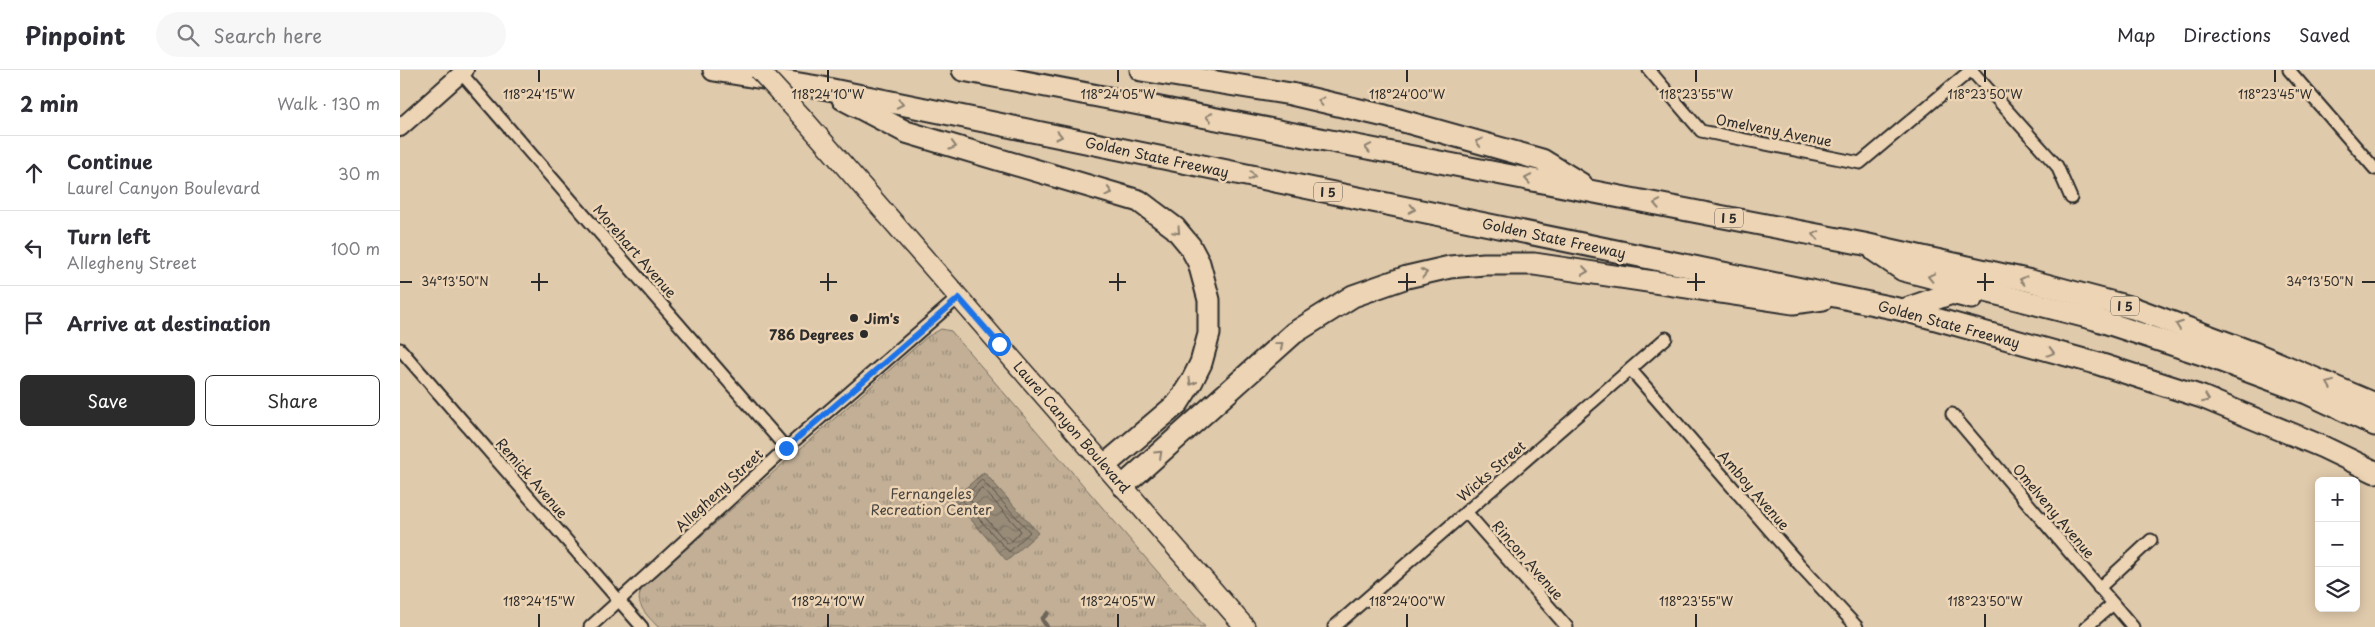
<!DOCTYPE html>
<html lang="en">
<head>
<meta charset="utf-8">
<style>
	:root { --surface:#fff; --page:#f7f7f7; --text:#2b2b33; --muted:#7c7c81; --line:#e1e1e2; --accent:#2b2b2b }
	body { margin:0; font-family:"Playpen Sans",sans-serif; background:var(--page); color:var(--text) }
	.controls { position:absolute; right:15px; bottom:15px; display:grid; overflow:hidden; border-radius:8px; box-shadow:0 2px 12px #0003 }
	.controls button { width:45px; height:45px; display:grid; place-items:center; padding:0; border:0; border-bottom:1px solid var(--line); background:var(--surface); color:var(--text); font:25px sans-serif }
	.stop { position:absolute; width:15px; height:15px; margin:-11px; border:4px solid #1a73e8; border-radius:50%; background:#fff }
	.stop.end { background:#1a73e8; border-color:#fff; box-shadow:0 1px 5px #0008 }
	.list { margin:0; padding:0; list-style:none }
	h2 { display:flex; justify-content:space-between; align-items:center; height:65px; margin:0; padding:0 20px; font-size:21px }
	h2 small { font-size:16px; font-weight:400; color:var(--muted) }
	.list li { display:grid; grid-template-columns:32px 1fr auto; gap:15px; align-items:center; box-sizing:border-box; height:75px; padding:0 20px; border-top:1px solid var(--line) }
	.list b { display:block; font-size:19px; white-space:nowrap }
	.list p { margin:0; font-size:16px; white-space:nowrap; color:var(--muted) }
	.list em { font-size:16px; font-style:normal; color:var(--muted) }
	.actions { display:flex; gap:10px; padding:15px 20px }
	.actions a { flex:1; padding:11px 0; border:1px solid var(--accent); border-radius:8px; text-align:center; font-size:18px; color:var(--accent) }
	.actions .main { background:var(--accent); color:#fff }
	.icon { flex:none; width:28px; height:28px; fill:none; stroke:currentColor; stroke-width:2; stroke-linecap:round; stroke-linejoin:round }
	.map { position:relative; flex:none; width:1975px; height:557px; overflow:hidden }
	header { display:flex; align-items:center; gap:30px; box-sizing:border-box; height:70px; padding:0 25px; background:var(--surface); border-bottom:1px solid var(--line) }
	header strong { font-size:24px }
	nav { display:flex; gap:28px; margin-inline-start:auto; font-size:18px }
	.search { width:350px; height:45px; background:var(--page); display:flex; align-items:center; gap:12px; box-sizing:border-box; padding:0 18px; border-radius:28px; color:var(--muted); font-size:19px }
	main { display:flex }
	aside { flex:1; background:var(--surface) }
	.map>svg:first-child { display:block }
</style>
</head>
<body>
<header>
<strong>Pinpoint</strong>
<div class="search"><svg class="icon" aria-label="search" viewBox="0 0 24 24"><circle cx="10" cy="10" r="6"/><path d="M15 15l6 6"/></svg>Search here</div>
<nav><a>Map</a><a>Directions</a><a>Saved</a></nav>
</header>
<main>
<aside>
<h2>2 min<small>Walk · 130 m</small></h2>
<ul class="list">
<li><svg class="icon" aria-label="ahead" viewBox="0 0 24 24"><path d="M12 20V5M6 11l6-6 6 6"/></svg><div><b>Continue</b><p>Laurel Canyon Boulevard</p></div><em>30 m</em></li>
<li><svg class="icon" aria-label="left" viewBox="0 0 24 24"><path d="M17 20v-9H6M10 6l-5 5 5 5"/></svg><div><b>Turn left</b><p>Allegheny Street</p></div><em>100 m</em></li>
<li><svg class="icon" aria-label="arrive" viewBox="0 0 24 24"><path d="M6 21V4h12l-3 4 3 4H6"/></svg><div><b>Arrive at destination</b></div></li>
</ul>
<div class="actions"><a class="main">Save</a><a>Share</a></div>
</aside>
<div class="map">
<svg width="1975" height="557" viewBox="0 0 1975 557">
	<defs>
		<pattern id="park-tufts" width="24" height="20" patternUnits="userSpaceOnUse" patternTransform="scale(1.25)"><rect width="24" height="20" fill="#c2af96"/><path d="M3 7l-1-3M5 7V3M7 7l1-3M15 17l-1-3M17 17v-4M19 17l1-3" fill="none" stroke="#9e8f7b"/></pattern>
		<pattern id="water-waves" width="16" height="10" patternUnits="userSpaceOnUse" patternTransform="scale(1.25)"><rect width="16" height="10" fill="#988b78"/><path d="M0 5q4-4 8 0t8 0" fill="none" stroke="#7c7263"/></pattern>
	</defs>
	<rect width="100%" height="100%" fill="#e0caac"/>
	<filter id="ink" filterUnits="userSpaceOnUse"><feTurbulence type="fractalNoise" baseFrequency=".02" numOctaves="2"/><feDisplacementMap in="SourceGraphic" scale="10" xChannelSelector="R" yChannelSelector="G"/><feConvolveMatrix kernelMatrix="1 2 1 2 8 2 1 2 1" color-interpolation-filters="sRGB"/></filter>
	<g filter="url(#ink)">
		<path fill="url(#park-tufts)" stroke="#766d60" d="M541,259l10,2 5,6 249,290h-547c-10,-11 -25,-23 -16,-39l285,-251z"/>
		<polygon fill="url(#water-waves)" stroke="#6c6559" points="584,402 638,463 607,491 553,429"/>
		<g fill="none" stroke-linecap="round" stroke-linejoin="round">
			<g stroke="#57514a" stroke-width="1">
				<polygon points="582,410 630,462 609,482 562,430"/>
				<polygon points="581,419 584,420 621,461 610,473 607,473 571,431"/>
			</g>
			<polyline stroke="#6c6559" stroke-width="4.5" points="647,557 642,549 648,543"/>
			<defs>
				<g id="minor">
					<polyline points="1249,0 1301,61 1460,93 1571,0"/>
					<polyline points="1571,0 1657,96 1671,128"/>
					<polyline points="1889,0 1975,99"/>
					<polyline points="61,3 386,378"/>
					<polyline points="0,279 242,557"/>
					<polyline points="1231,300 1399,494 1457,557"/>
					<polyline points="1552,344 1733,557"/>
					<polyline points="1066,442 1167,557"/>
					<polyline points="1699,518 1751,470"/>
					<polyline points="190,557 386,378 559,227"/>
					<polyline points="934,557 1266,268"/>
					<polyline points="1686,557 1713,534"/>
				</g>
				<polyline id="secondary" points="0,58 65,0"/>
				<polyline id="primary" points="402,47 845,557"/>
				<g id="motorway">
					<polyline points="314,0 418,17 1503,240 1699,294 1802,327 1923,377 1975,402"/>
					<polyline points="563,0 1464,174 1631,211 1733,238 1854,283 1975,334"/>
					<polyline points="741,0 891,24 985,46 1142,90 1181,114"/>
					<polyline points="443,29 506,62 739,131 775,158 790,176 799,193 809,230 809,264 801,293 792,311 778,333 705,395"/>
					<polyline points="1475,181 1503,200 1695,249 1805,285 1907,323 1975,355"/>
					<polyline points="1503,240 1552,223 1572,228"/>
					<polyline points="723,416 894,263 953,226 1007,207 1050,197 1084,194 1134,194 1393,233 1423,229"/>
				</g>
			</defs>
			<use href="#minor" stroke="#2b2b2b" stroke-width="15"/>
			<use href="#secondary" stroke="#2b2b2b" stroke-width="20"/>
			<use href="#primary" stroke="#2b2b2b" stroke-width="22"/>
			<use href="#motorway" stroke="#2b2b2b" stroke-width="25"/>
			<use href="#minor" stroke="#ecd4b4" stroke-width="11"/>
			<use href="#secondary" stroke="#ecd4b4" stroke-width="16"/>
			<use href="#primary" stroke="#ecd4b4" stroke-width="19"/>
			<use href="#motorway" stroke="#ecd4b4" stroke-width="21"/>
			<defs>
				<polyline id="primary-bridge" points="359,0 402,47"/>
			</defs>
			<use href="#primary-bridge" stroke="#2b2b2b" stroke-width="22" stroke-linecap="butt"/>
			<use href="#primary-bridge" stroke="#ecd4b4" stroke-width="19"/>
		</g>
		<defs><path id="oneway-chevron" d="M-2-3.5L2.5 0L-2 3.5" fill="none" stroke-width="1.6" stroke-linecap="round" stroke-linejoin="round" transform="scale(1.25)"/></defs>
		<g stroke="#8c8070">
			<use href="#oneway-chevron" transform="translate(921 31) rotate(-167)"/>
			<use href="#oneway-chevron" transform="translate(500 34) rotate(12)"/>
			<use href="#oneway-chevron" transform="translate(809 47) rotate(-169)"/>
			<use href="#oneway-chevron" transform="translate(659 66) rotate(12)"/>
			<use href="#oneway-chevron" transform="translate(1079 72) rotate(-164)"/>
			<use href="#oneway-chevron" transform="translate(553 76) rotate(17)"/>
			<use href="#oneway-chevron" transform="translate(968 78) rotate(-169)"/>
			<use href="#oneway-chevron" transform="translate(852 106) rotate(12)"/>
			<use href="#oneway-chevron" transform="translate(1128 109) rotate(-169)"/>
			<use href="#oneway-chevron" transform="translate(709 122) rotate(17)"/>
			<use href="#oneway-chevron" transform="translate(1257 134) rotate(-169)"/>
			<use href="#oneway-chevron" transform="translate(1012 139) rotate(12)"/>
			<use href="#oneway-chevron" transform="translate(777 161) rotate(47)"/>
			<use href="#oneway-chevron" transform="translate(1416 165) rotate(-169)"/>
			<use href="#oneway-chevron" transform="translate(1185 201) rotate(8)"/>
			<use href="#oneway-chevron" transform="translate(1024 203) rotate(-12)"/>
			<use href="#oneway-chevron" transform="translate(1531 207) rotate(-167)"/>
			<use href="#oneway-chevron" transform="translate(1623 210) rotate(-167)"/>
			<use href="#oneway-chevron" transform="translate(1779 255) rotate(-160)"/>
			<use href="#oneway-chevron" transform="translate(880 275) rotate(-41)"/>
			<use href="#oneway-chevron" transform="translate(1651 282) rotate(15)"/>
			<use href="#oneway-chevron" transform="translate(792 312) rotate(120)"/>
			<use href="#oneway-chevron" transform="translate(1930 314) rotate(-158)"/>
			<use href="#oneway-chevron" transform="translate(1806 329) rotate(21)"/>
			<use href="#oneway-chevron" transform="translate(759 384) rotate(-43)"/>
		</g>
	</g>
	<g fill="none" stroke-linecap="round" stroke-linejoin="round" filter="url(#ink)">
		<polyline stroke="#1a73e8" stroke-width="6" points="386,378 559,228 599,274"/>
	</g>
	<path fill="none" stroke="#2b2b2b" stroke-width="2" d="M139,0v12M428,0v12M718,0v12M1007,0v12M1296,0v12M1585,0v12M1875,0v12M139,203v18M428,203v18M718,203v18M1007,203v18M1296,203v18M1585,203v18M0,212h12M131,212h17M420,212h17M709,212h17M998,212h18M1287,212h18M1577,212h17M1962,212h13M139,544v13M428,544v13M718,544v13M1007,544v13M1296,544v13M1585,544v13"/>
	<g fill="#2b2b2b" stroke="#ecd4b4" stroke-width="2">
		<circle cx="454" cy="248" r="5"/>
		<circle cx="464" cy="264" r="5"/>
	</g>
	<g text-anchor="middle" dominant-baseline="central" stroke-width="5" stroke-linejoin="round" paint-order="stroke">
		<g fill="#ecd4b4" stroke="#655e54" stroke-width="1">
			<rect x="914" y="112.5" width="28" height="19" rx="4"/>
			<rect x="1315" y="138.5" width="28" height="19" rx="4"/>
			<rect x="1711" y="226.5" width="28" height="19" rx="4"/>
		</g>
		<g font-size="12" font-weight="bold" fill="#2b2b2b">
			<text x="928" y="122">I 5</text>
			<text x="1329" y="148">I 5</text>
			<text x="1725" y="236">I 5</text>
		</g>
		<g font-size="14" fill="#2b2b2b" stroke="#ecd4b4">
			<text transform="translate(1374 60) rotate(11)">Omelveny Avenue</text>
			<text transform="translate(757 87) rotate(12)">Golden State Freeway</text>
			<text transform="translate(1154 168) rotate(12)">Golden State Freeway</text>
			<text transform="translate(235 181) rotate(49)">Morehart Avenue</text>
			<text transform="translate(1549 254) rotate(15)">Golden State Freeway</text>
			<text transform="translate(672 357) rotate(49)">Laurel Canyon Boulevard</text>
			<text transform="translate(1091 401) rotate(-41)">Wicks Street</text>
			<text transform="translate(132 408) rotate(49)">Remick Avenue</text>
			<text transform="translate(319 420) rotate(-43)">Allegheny Street</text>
			<text transform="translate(1354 420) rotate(49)">Amboy Avenue</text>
			<text transform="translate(1654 441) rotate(50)">Omelveny Avenue</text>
			<text transform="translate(1128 490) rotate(49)">Rincon Avenue</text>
		</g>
		<g font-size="14" font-weight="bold" fill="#2b2b2b" stroke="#ecd4b4" text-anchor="start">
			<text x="464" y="248">Jim's</text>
			<text x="454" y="264" text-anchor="end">786 Degrees</text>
		</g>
		<g font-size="14" fill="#494540" stroke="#ecd4b4">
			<text x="531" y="423">Fernangeles<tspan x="531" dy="16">Recreation Center</tspan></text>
		</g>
	</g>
	<g font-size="12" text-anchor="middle" fill="#2b2b2b" stroke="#ecd4b4" stroke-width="5" stroke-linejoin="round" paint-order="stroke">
		<text x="139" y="29">118°24'15"W</text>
		<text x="428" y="29">118°24'10"W</text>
		<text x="718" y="29">118°24'05"W</text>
		<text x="1007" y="29">118°24'00"W</text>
		<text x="1296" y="29">118°23'55"W</text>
		<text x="1585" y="29">118°23'50"W</text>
		<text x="1875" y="29">118°23'45"W</text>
		<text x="55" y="216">34°13'50"N</text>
		<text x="1920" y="216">34°13'50"N</text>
		<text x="139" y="536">118°24'15"W</text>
		<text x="428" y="536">118°24'10"W</text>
		<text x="718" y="536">118°24'05"W</text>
		<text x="1007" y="536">118°24'00"W</text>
		<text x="1296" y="536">118°23'55"W</text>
		<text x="1585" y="536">118°23'50"W</text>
	</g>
</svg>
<div class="controls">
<button>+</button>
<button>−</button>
<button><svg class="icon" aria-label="layers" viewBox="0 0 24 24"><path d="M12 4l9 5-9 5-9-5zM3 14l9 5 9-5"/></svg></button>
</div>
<div class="stop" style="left:599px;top:274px"></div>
<div class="stop end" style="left:386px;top:378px"></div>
</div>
</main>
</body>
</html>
